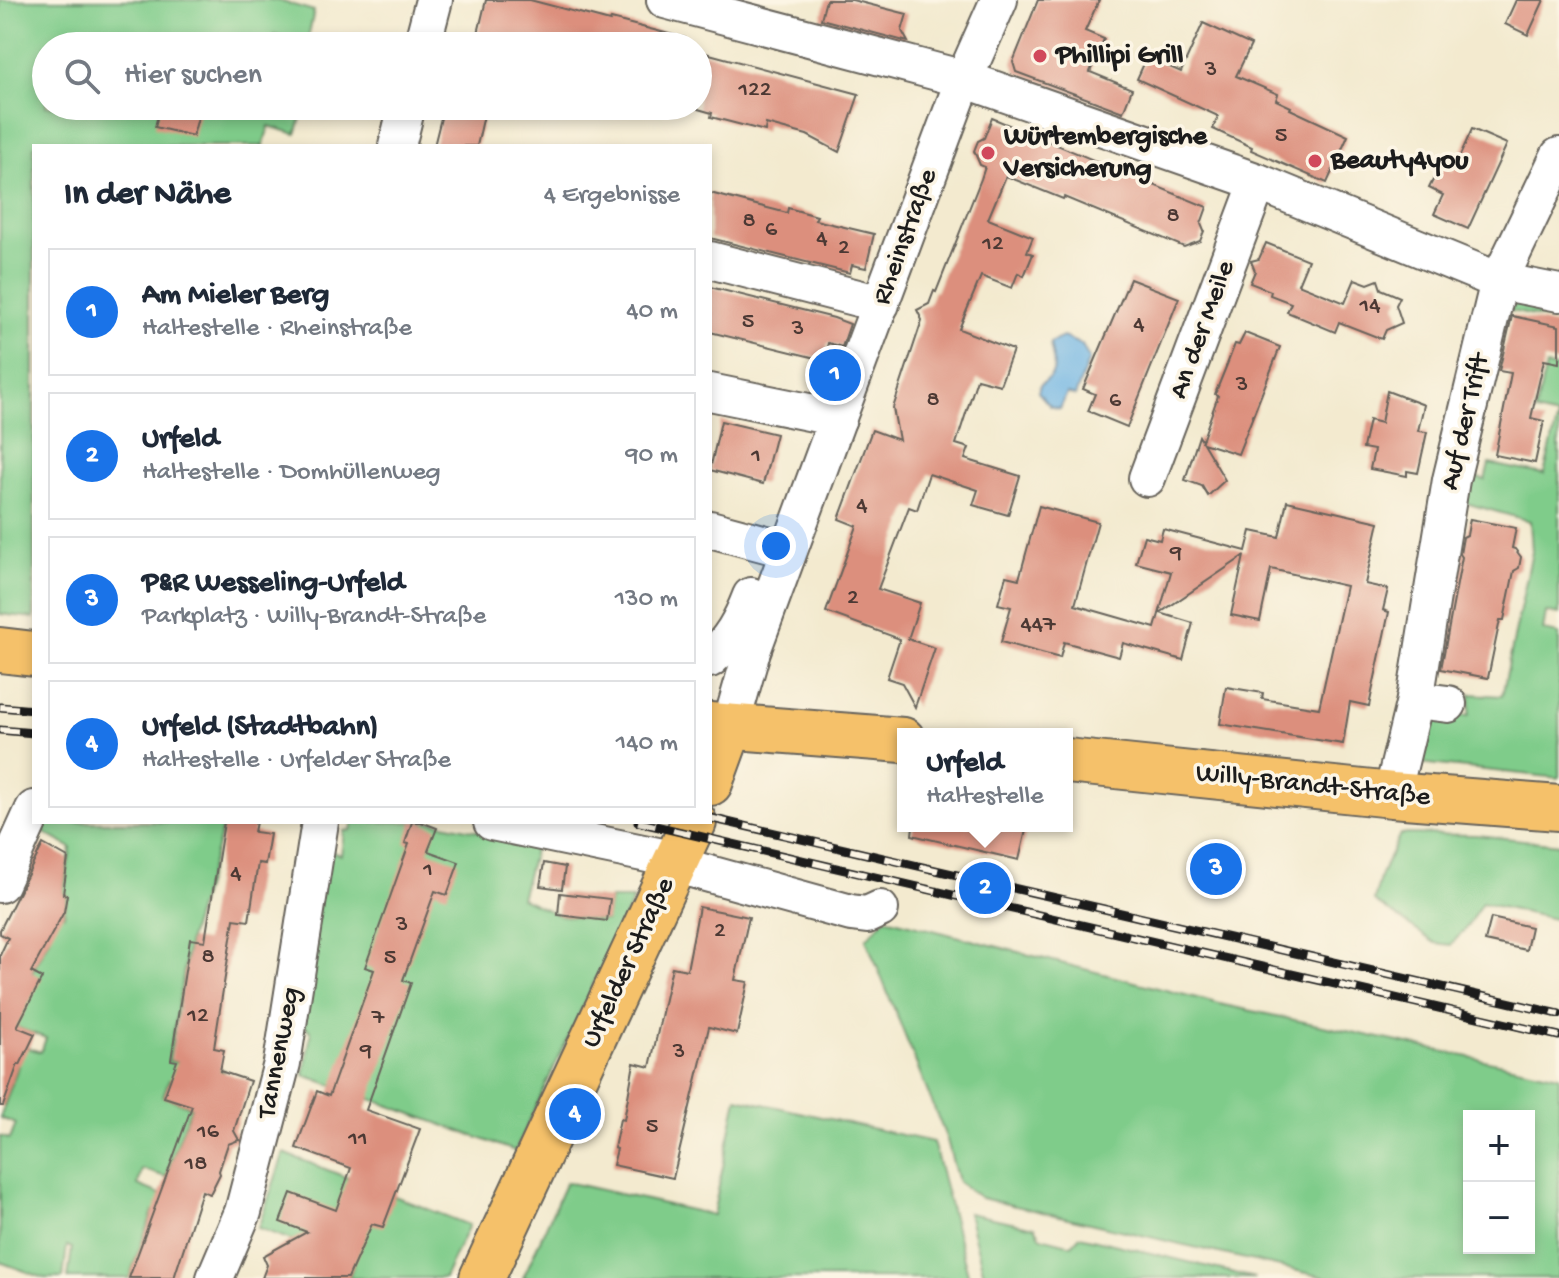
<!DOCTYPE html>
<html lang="de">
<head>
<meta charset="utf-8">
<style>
	:root { --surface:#fff; --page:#f6f6f7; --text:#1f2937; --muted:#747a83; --line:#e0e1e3; --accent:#1a73e8 }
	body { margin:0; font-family:"Gochi Hand",sans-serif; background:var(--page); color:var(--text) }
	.controls { position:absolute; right:24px; bottom:24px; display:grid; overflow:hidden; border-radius:0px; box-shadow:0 4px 12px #0003 }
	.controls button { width:72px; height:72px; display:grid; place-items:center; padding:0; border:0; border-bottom:2px solid var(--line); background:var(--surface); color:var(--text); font:40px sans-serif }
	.you { position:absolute; left:776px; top:546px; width:28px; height:28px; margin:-20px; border:6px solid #fff; border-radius:50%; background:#1a73e8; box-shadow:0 0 0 12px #1a73e833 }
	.badge { display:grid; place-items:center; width:52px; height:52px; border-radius:50%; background:var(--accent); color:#fff; font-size:26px; font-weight:700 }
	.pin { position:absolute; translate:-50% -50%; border:4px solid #fff; box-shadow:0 2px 8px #0006 }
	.popup { position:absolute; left:897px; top:728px; width:176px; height:104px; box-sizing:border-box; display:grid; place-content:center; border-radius:0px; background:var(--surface); filter:drop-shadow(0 2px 6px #0005); font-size:26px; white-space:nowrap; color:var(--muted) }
	.popup b { font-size:30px; color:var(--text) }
	.popup::after { content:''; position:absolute; left:50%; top:100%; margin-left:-16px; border:16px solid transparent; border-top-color:var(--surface) }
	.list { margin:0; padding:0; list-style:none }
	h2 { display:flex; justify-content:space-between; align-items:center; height:104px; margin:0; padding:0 32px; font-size:34px }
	h2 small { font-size:26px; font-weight:400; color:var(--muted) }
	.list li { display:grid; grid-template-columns:52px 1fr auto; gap:24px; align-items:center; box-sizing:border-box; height:128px; margin:0 16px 16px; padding:0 16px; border:2px solid var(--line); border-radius:0px }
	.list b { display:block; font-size:30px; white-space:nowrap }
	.list p { margin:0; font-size:26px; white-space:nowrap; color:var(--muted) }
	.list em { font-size:26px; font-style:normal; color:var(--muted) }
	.icon { flex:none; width:44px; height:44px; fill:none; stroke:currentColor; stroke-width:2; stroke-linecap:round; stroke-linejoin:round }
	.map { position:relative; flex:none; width:1559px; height:1278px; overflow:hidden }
	.search { position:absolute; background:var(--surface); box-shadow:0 4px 12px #0003; left:32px; top:32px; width:680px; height:88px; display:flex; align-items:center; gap:20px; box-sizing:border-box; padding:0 28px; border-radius:44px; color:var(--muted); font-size:30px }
	.panel { position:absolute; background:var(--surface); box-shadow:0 4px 12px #0003; left:32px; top:144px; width:680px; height:680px; border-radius:0px }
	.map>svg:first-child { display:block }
</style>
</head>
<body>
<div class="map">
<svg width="1559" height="1278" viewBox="0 0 1559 1278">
	<rect width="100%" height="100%" fill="#fcf5e5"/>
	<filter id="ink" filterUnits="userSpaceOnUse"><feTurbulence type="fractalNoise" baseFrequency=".0125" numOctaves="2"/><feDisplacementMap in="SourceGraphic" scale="16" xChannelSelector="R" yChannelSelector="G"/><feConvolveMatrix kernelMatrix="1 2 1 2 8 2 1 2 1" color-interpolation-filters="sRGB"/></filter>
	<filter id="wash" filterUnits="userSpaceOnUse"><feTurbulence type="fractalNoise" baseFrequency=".006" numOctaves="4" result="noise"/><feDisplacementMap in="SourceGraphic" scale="32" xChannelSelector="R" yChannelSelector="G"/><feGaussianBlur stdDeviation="1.8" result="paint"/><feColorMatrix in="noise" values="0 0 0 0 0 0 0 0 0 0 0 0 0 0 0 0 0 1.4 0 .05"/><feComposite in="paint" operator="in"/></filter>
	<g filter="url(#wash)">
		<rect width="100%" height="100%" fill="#f3eacf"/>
		<g fill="#7fcc8a" stroke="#4e7453" stroke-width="2" fill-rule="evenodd">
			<polygon points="0,0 276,0 314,11 307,43 274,35 273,46 46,46 46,106 305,106 296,134 269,126 263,146 34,146 34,618 0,614"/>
			<polygon points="1518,301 1559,307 1559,322 1511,311 1511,308"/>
			<polygon points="1546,366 1559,368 1559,614 1546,613 1543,631 1559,634 1559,778 1409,762 1419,722 1438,713 1469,716 1471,694 1502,696 1532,552 1530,521 1462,502 1472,476 1485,480 1489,464 1544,474 1558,417 1535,412"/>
			<polygon points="39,822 224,822 189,939 169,1061 224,1070 216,1096 169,1080 163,1096 191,1107 166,1177 142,1169 138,1185 167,1197 162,1213 153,1211 129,1278 68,1278 72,1248 67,1246 63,1278 44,1278 0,1262 0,1136 10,1139 16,1124 0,1118 25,1047 41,1052 46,1038 0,1021 32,973 50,937 55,911 64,915 67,895 63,894 71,848 36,828"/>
			<polygon points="353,822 434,822 536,843 521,898 558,915 606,921 610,899 633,899 515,1151 304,1075 311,1032 301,1023 327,850 341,855 344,831 351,830"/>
			<polygon points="1400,834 1477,835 1559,844 1559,920 1482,903 1466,928 1451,945 1435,943 1374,901 1381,874"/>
			<path d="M886,918l338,87 335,71v202h-231l-347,-80 -23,-16 -11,-42 -81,-201zM1469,1116h60v132h-60z"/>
			<polygon points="737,1098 933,1142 969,1278 523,1278 566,1182 713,1215"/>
			<polygon points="284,1153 469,1225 444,1278 335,1278 337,1274 349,1278 354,1263 258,1228"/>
			<polygon points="968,1213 1035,1227 1041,1237 1072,1245 1080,1236 1255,1278 985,1278"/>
		</g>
		<path fill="#6db4e4" stroke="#446880" stroke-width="2" d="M1063,337l19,8 7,14 -14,37 -8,-3 -7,16 -10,-3 -12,-14 2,-7c21,-13 13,-21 10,-42z"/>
		<g id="blocks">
			<g fill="#dc8f7d">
				<polygon points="486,0 530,0 610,21 611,19 685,38 684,46 535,46 504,38 502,46 475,46"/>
				<polygon points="826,0 852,0 907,14 902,31 908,42 821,19"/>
				<polygon points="1038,0 1099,0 1085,31 1104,39 1090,72 1132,89 1123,112 1016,72 1013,62"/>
				<polygon points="1516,0 1544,0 1528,35 1505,24"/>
				<polygon points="1203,23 1251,45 1236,76 1278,94 1276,100 1291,107 1290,109 1348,136 1327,183 1251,150 1252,147 1213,129 1218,116 1137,79 1147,57 1181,72"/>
				<polygon points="698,51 859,94 839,152 807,135 766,124 765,131 711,117 712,113 698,109"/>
				<polygon points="160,106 201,106 193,136 155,127"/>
				<polygon points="444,106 479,106 477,113 484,115 477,146 434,146"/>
				<polygon points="992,118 1207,207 1201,224 1204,231 1200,241 1184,247 1064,197 1063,199 1006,176 988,219 1033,237 1027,252 1033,254 1024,276 1018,273 1012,288 981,276 959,329 1013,350 1000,385 977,379 956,444 969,448 965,459 1020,476 1008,515 973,505 978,490 929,474 917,510 909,507 878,589 920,603 908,639 935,648 915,707 902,683 887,678 900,639 826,612 857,526 839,519 872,430 899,440 893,408 922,320 917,310 929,304 934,291 936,292 981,179 985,167 980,165 974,151 978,141 984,138"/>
				<polygon points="1472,129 1507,144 1468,229 1434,214 1443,195 1429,188 1440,166 1453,171"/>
				<polygon points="710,193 787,213 788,208 817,216 815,220 874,234 866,268 852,265 850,273 710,238"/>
				<polygon points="1266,243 1308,260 1298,284 1345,303 1355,279 1368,284 1378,280 1381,289 1400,297 1396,305 1402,323 1386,330 1382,339 1339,322 1335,332 1287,312 1291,303 1270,295 1271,291 1250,283 1255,271 1251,261 1259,259"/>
				<polygon points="1130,279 1179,298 1127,427 1088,411 1095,394 1083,389"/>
				<polygon points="710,287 834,318 850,324 842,347 828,343 824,360 710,332"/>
				<polygon points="1512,316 1559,326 1559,363 1544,360 1531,418 1544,421 1535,463 1495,455 1511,373 1499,371"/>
				<polygon points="1245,333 1280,347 1238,454 1203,443 1225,480 1208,496 1202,486 1185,480 1199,436 1202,441 1218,396 1215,394 1228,362 1235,344 1239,345"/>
				<polygon points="1387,391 1424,405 1418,431 1427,432 1418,473 1407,471 1407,476 1370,469 1374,450 1363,448 1369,420 1381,423"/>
				<polygon points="721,421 776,434 763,484 710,470"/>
				<polygon points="1287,501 1379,522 1365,584 1388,589 1383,610 1389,612 1369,706 1350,702 1343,744 1220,724 1226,687 1263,693 1262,699 1319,708 1346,586 1271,569 1260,621 1231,615 1244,556 1160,613 1193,623 1183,660 1123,643 1119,657 1064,642 1060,658 1001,642 1011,607 998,604 1006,576 1019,579 1039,506 1098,522 1075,605 1155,628 1171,572 1136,563 1144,536 1160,540 1163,529 1246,551 1251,531 1279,537"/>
				<polygon points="1470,519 1516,528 1512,548 1515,549 1521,557 1519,568 1514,571 1504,620 1500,620 1488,678 1441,669 1462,557 1460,554 1463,537 1467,535"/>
				<polygon points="224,822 256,822 254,832 270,834 265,864 258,863 249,921 234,919 214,1048 224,1050 220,1071 250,1081 234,1131 239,1140 228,1144 219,1171 220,1174 210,1194 202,1191 174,1278 129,1278 192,1106 164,1097 177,1061 171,1060 190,939 205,941"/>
				<polygon points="412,822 421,822 437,828 428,851 459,862 447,895 435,891 403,980 411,983 366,1110 420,1129 383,1227 372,1224 348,1278 262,1278 267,1265 263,1256 307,1232 280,1222 291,1193 336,1210 351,1168 296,1148 317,1091 329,1096 374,970 365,967 409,844 405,843"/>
				<polygon points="913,826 1027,826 1019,860 912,835"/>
				<polygon points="43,844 68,858 63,894 67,895 64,912 31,972 42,978 17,1027 35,1034 20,1065 18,1064 3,1106 0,1106 0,955 8,938 0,934 0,930"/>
				<polygon points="544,863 565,867 562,889 540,886"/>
				<polygon points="560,893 610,899 607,921 558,915"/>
				<polygon points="699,907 749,917 735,980 748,982 737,1034 709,1027 673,1178 613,1165 617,1149 614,1148 620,1119 624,1120 634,1063 650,1067 672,967 687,970"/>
				<polygon points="1491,918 1531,927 1526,950 1485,941"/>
			</g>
		</g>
	</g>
	<g filter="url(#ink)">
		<use href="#blocks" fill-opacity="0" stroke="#67645b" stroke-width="2"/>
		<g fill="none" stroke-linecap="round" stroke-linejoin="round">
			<defs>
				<g id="minor">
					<polyline points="665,0 964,79 1258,182 1499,281 1559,293"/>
					<polyline points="422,46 434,0"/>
					<polyline points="397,146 407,106"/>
					<polyline points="710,260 881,304"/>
					<polyline points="710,392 838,418"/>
					<polyline points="1147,478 1258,182"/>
					<polyline points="710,529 770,545"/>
					<path d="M710,659c21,-19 31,-37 41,-63"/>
					<polyline points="1415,700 1448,704"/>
					<polyline points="730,728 752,651 851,382 964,79 999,0"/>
					<polyline points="1392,795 1415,700 1451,480 1499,281 1559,156"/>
					<polyline points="492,822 677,860 695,870 851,913 867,915 880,909"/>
					<polyline points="0,884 34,809"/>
					<polyline points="215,1278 243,1212 282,1063 320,822"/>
				</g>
				<g id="major">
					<polyline points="0,650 34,654"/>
					<polyline points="710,725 903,740"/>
					<polyline points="1067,761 1392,795 1559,808"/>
					<polyline points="710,783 730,728"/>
					<polyline points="482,1278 694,822"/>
				</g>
			</defs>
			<use href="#minor" stroke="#67645b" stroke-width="40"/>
			<use href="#major" stroke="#67645b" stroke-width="48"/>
			<use href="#minor" stroke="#fff" stroke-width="36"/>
			<use href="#major" stroke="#f5c16b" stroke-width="44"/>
			<defs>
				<g id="rail">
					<polyline points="0,707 34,710"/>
					<polyline points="0,730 34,733"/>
					<polyline points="710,818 1559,1014"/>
					<polyline points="638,822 1559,1036"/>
				</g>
			</defs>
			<use href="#rail" stroke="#1c1c1c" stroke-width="9"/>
			<use href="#rail" stroke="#fcf5e5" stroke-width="6" stroke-dasharray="18" stroke-linecap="butt"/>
		</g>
	</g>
	<g fill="#d1495b" stroke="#fcf5e5" stroke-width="3">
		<circle cx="1040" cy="56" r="8"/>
		<circle cx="988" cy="153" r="8"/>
		<circle cx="1315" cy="161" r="8"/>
	</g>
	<g text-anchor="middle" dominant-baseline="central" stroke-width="7" stroke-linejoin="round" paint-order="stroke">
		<g font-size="24" fill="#4c3934">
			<text x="1211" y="70">3</text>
			<text x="755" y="90">122</text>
			<text x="1281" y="136">5</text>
			<text x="1173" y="216">8</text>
			<text x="749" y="221">8</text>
			<text x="771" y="230">6</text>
			<text x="822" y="239">4</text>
			<text x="993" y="244">12</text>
			<text x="844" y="248">2</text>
			<text x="1370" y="306">14</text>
			<text x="748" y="322">5</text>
			<text x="1139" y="325">4</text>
			<text x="798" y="329">3</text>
			<text x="1242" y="385">3</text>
			<text x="933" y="400">8</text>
			<text x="1115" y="401">6</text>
			<text x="756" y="456">1</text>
			<text x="862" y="506">4</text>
			<text x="1176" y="553">9</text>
			<text x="853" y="598">2</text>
			<text x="1038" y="625">447</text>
			<text x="428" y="870">1</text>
			<text x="236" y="874">4</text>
			<text x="402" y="925">3</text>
			<text x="720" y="931">2</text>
			<text x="208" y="957">8</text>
			<text x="390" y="958">5</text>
			<text x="198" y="1016">12</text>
			<text x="378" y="1018">7</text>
			<text x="366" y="1051">9</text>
			<text x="679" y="1052">3</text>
			<text x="652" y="1127">5</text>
			<text x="208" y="1132">16</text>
			<text x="358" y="1139">11</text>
			<text x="196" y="1164">18</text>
		</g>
		<g font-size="28" font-weight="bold" fill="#1c1c1c" stroke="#fcf5e5" text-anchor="start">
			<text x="1056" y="56">Phillipi Grill</text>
			<text x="1004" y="137">Würtembergische<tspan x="1004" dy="32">Versicherung</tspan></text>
			<text x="1331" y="161">Beauty4you</text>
		</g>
		<g font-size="28" fill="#1c1c1c" stroke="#fcf5e5">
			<text transform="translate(906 237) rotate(-70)">Rheinstraße</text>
			<text transform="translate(1203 330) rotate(-70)">An der Meile</text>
			<text transform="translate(1466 422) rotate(-77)">Auf der Trift</text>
			<text transform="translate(1313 786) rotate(6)">Willy-Brandt-Straße</text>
			<text transform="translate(629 963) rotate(-65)">Urfelder Straße</text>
			<text transform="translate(280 1053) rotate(-79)">Tannenweg</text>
		</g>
	</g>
</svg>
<div class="controls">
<button>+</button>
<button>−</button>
</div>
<div class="you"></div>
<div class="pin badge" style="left:835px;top:375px">1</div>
<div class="pin badge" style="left:985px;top:888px">2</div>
<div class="popup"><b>Urfeld</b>Haltestelle</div>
<div class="pin badge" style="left:1216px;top:869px">3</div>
<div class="pin badge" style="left:575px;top:1114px">4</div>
<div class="search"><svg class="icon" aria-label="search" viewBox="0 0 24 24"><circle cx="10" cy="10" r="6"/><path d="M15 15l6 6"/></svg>Hier suchen</div>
<section class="panel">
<h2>In der Nähe<small>4 Ergebnisse</small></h2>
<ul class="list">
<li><span class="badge">1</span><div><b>Am Mieler Berg</b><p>Haltestelle · Rheinstraße</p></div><em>40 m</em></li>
<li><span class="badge">2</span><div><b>Urfeld</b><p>Haltestelle · Domhüllenweg</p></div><em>90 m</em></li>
<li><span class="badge">3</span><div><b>P&amp;R Wesseling-Urfeld</b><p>Parkplatz · Willy-Brandt-Straße</p></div><em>130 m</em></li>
<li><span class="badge">4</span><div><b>Urfeld (Stadtbahn)</b><p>Haltestelle · Urfelder Straße</p></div><em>140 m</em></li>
</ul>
</section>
</div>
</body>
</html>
